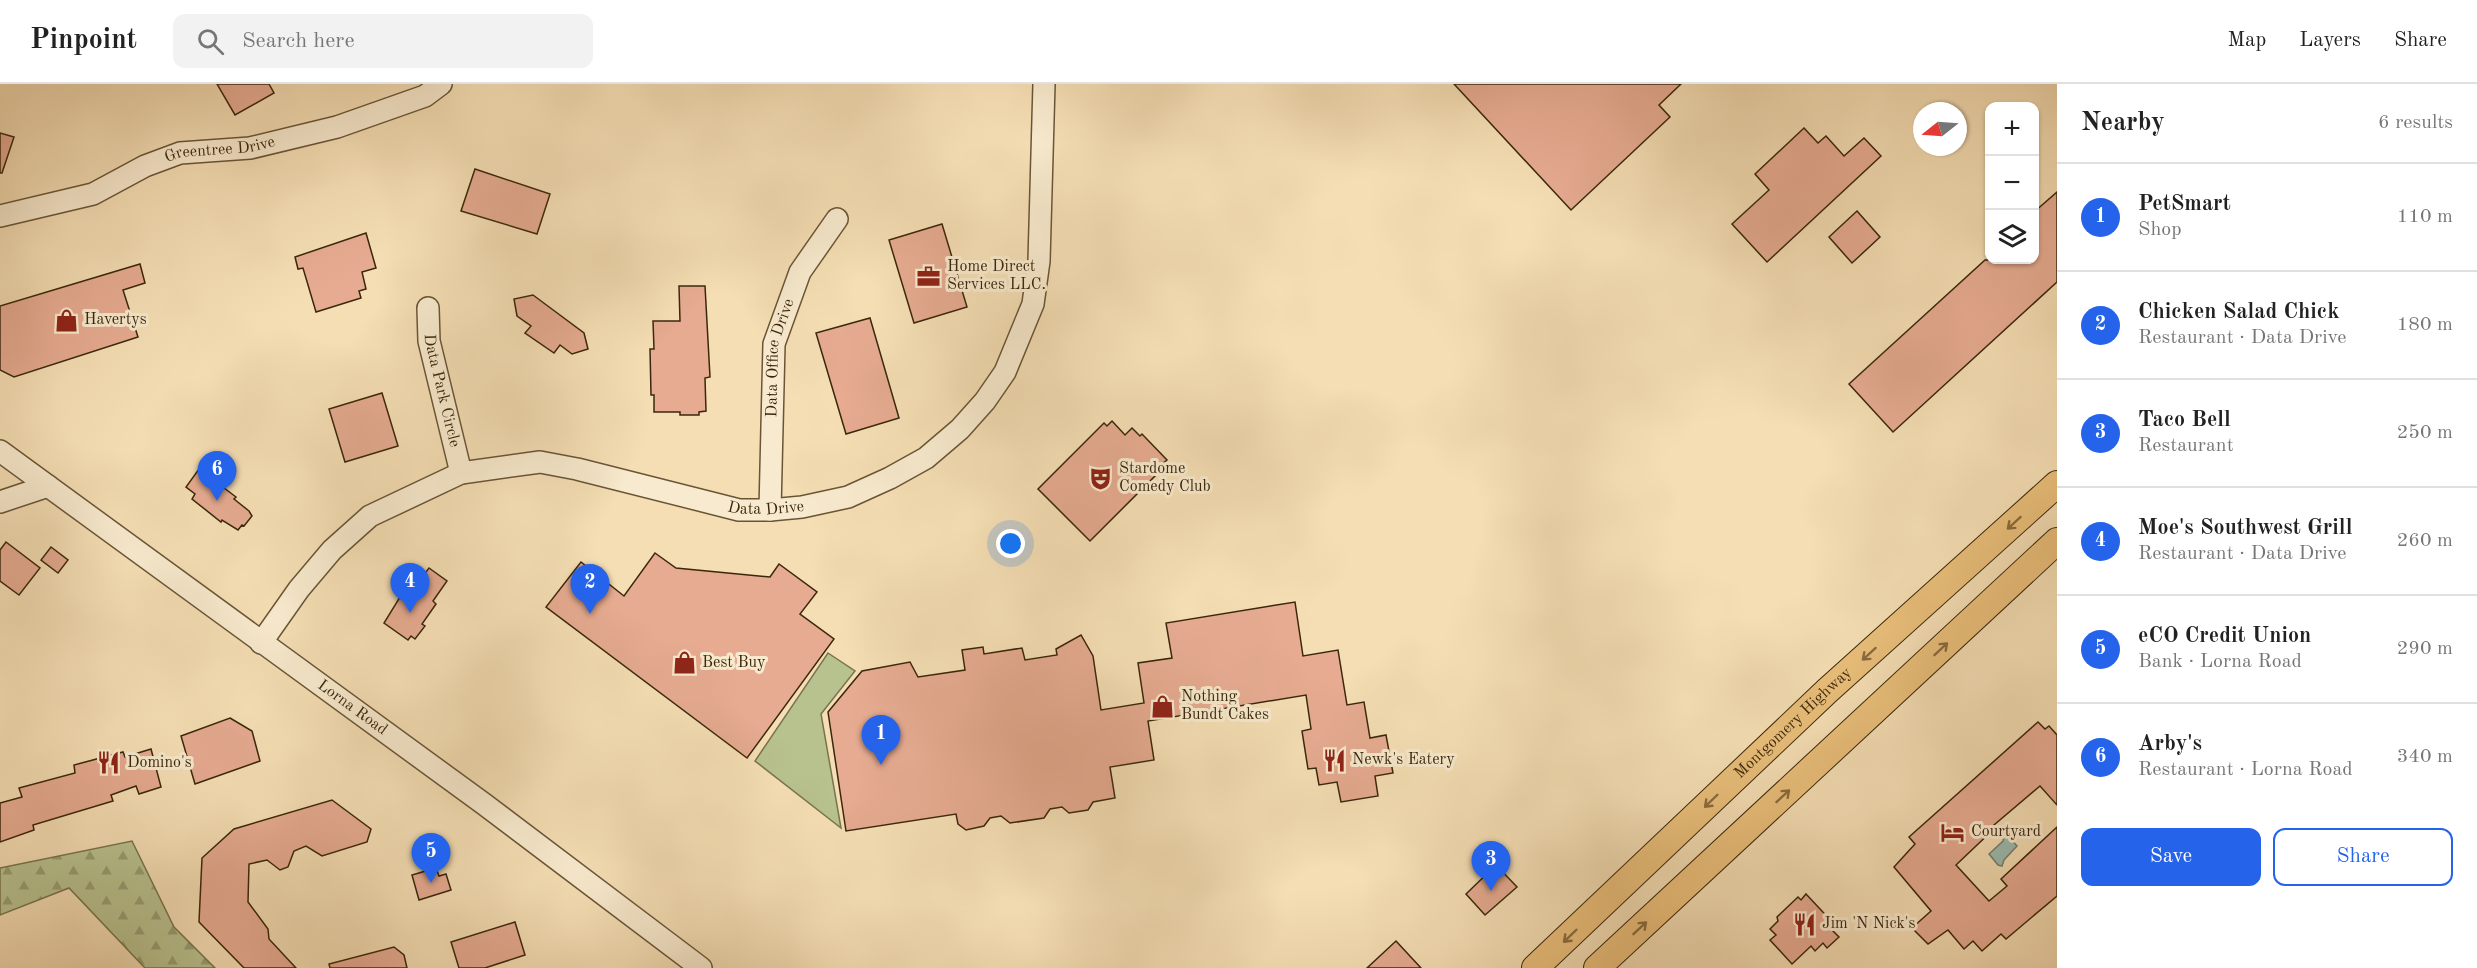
<!DOCTYPE html>
<html lang="en">
<head>
<meta charset="utf-8">
<style>
	:root { --surface:#fff; --page:#f2f2f2; --text:#222; --muted:#767676; --line:#e0e0e0; --accent:#2563eb }
	body { margin:0; font-family:"Old Standard TT",serif; background:var(--page); color:var(--text) }
	.controls { position:absolute; right:18px; top:18px; display:grid; overflow:hidden; border-radius:12px; box-shadow:0 2px 4px #0004 }
	.controls button { width:54px; height:54px; display:grid; place-items:center; padding:0; border:0; border-bottom:2px solid var(--line); background:var(--surface); color:var(--text); font:30px sans-serif }
	.compass { position:absolute; left:1913px; top:18px; width:54px; height:54px; border-radius:50%; background:var(--surface); box-shadow:0 2px 4px #0004; rotate:253deg }
	.you { position:absolute; left:1011px; top:460px; width:21px; height:21px; margin:-15px; border:4px solid #fff; border-radius:50%; background:#1a73e8; box-shadow:0 0 0 9px #1a73e833 }
	.badge { display:grid; place-items:center; width:39px; height:39px; border-radius:50%; background:var(--accent); color:#fff; font-size:20px; font-weight:700 }
	.pin { position:absolute; translate:-50% -50px; filter:drop-shadow(0 2px 3px #0008) }
	.pin::after { content:''; position:absolute; top:32px; width:21px; height:18px; background:inherit; clip-path:polygon(0 0,100% 0,50% 100%) }
	.list { margin:0; padding:0; list-style:none }
	h2 { display:flex; justify-content:space-between; align-items:center; height:78px; margin:0; padding:0 24px; font-size:26px }
	h2 small { font-size:20px; font-weight:400; color:var(--muted) }
	.list li { display:grid; grid-template-columns:39px 1fr auto; gap:18px; align-items:center; box-sizing:border-box; height:108px; padding:0 24px; border-top:2px solid var(--line) }
	.list b { display:block; font-size:22px; white-space:nowrap }
	.list p { margin:0; font-size:20px; white-space:nowrap; color:var(--muted) }
	.list em { font-size:20px; font-style:normal; color:var(--muted) }
	.actions { display:flex; gap:12px; padding:18px 24px }
	.actions a { flex:1; padding:14px 0; border:2px solid var(--accent); border-radius:12px; text-align:center; font-size:21px; color:var(--accent) }
	.actions .main { background:var(--accent); color:#fff }
	.icon { flex:none; width:33px; height:33px; fill:none; stroke:currentColor; stroke-width:2; stroke-linecap:round; stroke-linejoin:round }
	.map { position:relative; flex:none; width:2057px; height:884px; overflow:hidden }
	header { display:flex; align-items:center; gap:36px; box-sizing:border-box; height:84px; padding:0 30px; background:var(--surface); border-bottom:2px solid var(--line) }
	header strong { font-size:28px }
	nav { display:flex; gap:33px; margin-inline-start:auto; font-size:21px }
	.search { width:420px; height:54px; background:var(--page); display:flex; align-items:center; gap:15px; box-sizing:border-box; padding:0 21px; border-radius:12px; color:var(--muted); font-size:22px }
	main { display:flex }
	aside { flex:1; background:var(--surface) }
	.map>svg:first-child { display:block }
</style>
</head>
<body>
<header>
<strong>Pinpoint</strong>
<div class="search"><svg class="icon" aria-label="search" viewBox="0 0 24 24"><circle cx="10" cy="10" r="6"/><path d="M15 15l6 6"/></svg>Search here</div>
<nav><a>Map</a><a>Layers</a><a>Share</a></nav>
</header>
<main>
<div class="map">
<svg width="2057" height="884" viewBox="0 0 2057 884">
	<defs>
		<pattern id="forest-firs" width="22" height="20" patternUnits="userSpaceOnUse" patternTransform="scale(1.5)"><rect width="22" height="20" fill="#b8c28f"/><path d="M5 1l3.5 6h-7zM16 11l3.5 6h-7z" fill="#979e73"/></pattern>
	</defs>
	<rect width="100%" height="100%" fill="#f5deb4"/>
	<filter id="stains"><feTurbulence type="fractalNoise" baseFrequency=".00333" numOctaves="4"/><feColorMatrix values="0 0 0 0 .2 0 0 0 0 .09 0 0 0 0 .02 0 0 0 .5 -.17"/></filter>
	<radialGradient id="worn" r=".72"><stop offset=".6" stop-color="#630" stop-opacity="0"/><stop offset="1" stop-color="#630" stop-opacity=".3"/></radialGradient>
	<polygon fill="#b8c28f" stroke="#79744e" stroke-width="1.5" points="828,569 855,587 821,630 841,744 755,677"/>
	<polygon fill="url(#forest-firs)" stroke="#79744e" stroke-width="1.5" points="132,757 174,843 215,884 145,884 69,804 0,831 0,784"/>
	<polygon fill="#9dbbb2" stroke="#758070" stroke-width="1.5" points="2004,751 2008,752 2017,762 2004,776 2002,782 1998,781 1989,770 2003,757"/>
	<g fill="#e6ab91" stroke="#3a270c" stroke-width="1.5">
		<polygon points="217,0 269,0 274,9 235,31"/>
		<polygon points="1454,0 1681,0 1659,21 1670,33 1571,126"/>
		<polygon points="1804,44 1818,59 1826,52 1844,72 1864,54 1881,72 1767,178 1732,140 1769,106 1755,90"/>
		<polygon points="0,49 14,53 2,89 0,89"/>
		<polygon points="475,85 550,110 537,150 461,127"/>
		<polygon points="2057,108 2057,198 1893,348 1849,300 1985,176 2034,176 2034,128"/>
		<polygon points="1857,127 1880,153 1852,179 1829,153"/>
		<polygon points="942,140 967,223 914,239 889,156"/>
		<polygon points="366,149 376,184 362,188 366,205 359,207 361,214 316,228 303,184 298,185 295,173"/>
		<polygon points="140,180 145,199 123,206 138,253 14,293 0,286 0,222"/>
		<polygon points="679,202 705,202 710,293 705,294 706,327 699,328 699,331 680,331 680,328 654,328 654,311 651,311 650,265 654,265 653,237 680,237"/>
		<polygon points="533,211 584,249 588,265 572,270 560,261 554,269 525,249 531,242 517,232 514,215"/>
		<polygon points="870,234 899,334 846,350 816,249"/>
		<polygon points="382,309 398,362 345,378 329,325"/>
		<polygon points="1112,337 1125,351 1132,344 1140,352 1142,350 1167,376 1161,381 1164,383 1090,457 1038,405 1104,339 1107,342"/>
		<polygon points="199,385 236,413 234,415 249,427 252,432 244,442 242,441 238,446 222,436 221,438 192,415 195,410 186,403"/>
		<polygon points="6,458 40,484 19,511 0,497 0,466"/>
		<polygon points="51,463 68,476 58,489 41,476"/>
		<polygon points="655,469 676,484 770,493 779,480 817,508 800,530 834,555 747,674 546,523 581,478 624,512"/>
		<polygon points="429,484 447,497 433,517 436,520 422,540 425,542 415,555 411,552 408,556 384,539 408,500 414,504"/>
		<polygon points="1295,518 1303,572 1338,566 1347,621 1364,618 1370,654 1386,651 1393,689 1375,692 1378,712 1341,718 1337,698 1319,701 1316,684 1308,685 1302,647 1311,645 1306,611 1148,637 1154,676 1110,683 1115,714 1093,718 1088,726 1069,729 1062,723 1050,725 1044,734 1010,739 1001,732 990,734 984,742 966,746 958,740 956,730 846,747 828,628 862,587 910,578 918,593 965,586 962,566 983,563 984,570 1022,564 1025,576 1057,571 1056,565 1081,551 1093,572 1101,626 1144,619 1138,579 1172,574 1166,539"/>
		<polygon points="230,634 252,647 260,677 195,700 181,652"/>
		<polygon points="2038,638 2045,645 2049,642 2057,651 2057,721 2040,702 1994,741 1996,743 1956,781 1989,817 2007,802 2001,795 2057,743 2057,812 2006,855 2001,850 1982,867 1973,857 1964,865 1948,846 1928,860 1912,844 1931,827 1894,783 1915,760 1909,753"/>
		<polygon points="151,665 161,703 139,710 136,702 111,711 113,717 33,741 34,746 0,758 0,719 22,713 19,704 75,689 74,681 123,668 125,673"/>
		<polygon points="332,716 371,745 367,758 322,772 306,762 294,767 288,783 280,786 267,776 249,780 248,818 268,845 269,855 296,884 244,884 199,838 202,774 234,745"/>
		<polygon points="1496,781 1517,803 1485,831 1466,810"/>
		<polygon points="436,784 439,792 446,790 451,806 419,816 412,791"/>
		<polygon points="1806,810 1835,841 1831,845 1839,853 1827,864 1823,859 1815,867 1811,862 1792,880 1770,856 1776,851 1770,845 1778,837 1777,833 1798,813 1801,816"/>
		<polygon points="515,838 525,871 485,884 459,884 451,858"/>
		<polygon points="1396,857 1421,884 1367,884"/>
		<polygon points="394,863 404,871 407,884 330,884 329,880"/>
	</g>
	<g fill="none" stroke-linecap="round" stroke-linejoin="round">
		<defs>
			<g id="minor">
				<path id="s1" d="M0,132l93,-22 52,-28 35,-13 70,-5 87,-21 88,-31 16,-12"/>
				<path id="s2" d="M428,224l1,33 32,132"/>
				<path id="s3" d="M0,367l484,353 217,164"/>
				<polyline points="0,418 48,402"/>
				<path id="s4" d="M770,426l4,-166 26,-72 37,-53"/>
				<path id="s5" d="M261,559l38,-54 33,-39 38,-34 91,-43 79,-11 37,7 162,41h31l32,-3 46,-10 42,-19 36,-20 34,-29 25,-28 20,-29 28,-68 6,-43 5,-177"/>
			</g>
			<g id="major">
				<path id="s6" d="M1535,884l292,-277 230,-207"/>
				<polyline points="1597,884 2057,457"/>
			</g>
		</defs>
		<use href="#minor" stroke="#695536" stroke-width="24"/>
		<use href="#major" stroke="#3a270c" stroke-width="28"/>
		<use href="#minor" stroke="#f8eace" stroke-width="21"/>
		<use href="#major" stroke="#eabf7a" stroke-width="26"/>
	</g>
	<defs><path id="oneway-shaft" d="M-6 0H5M1.5-3L5.5 0L1.5 3" fill="none" stroke-width="1.6" stroke-linecap="round" stroke-linejoin="round" transform="scale(1.5)"/></defs>
	<g stroke="#896b3d">
		<use href="#oneway-shaft" transform="translate(2014 439) rotate(138)"/>
		<use href="#oneway-shaft" transform="translate(1941 565) rotate(-43)"/>
		<use href="#oneway-shaft" transform="translate(1869 570) rotate(138)"/>
		<use href="#oneway-shaft" transform="translate(1783 712) rotate(-43)"/>
		<use href="#oneway-shaft" transform="translate(1711 717) rotate(136)"/>
		<use href="#oneway-shaft" transform="translate(1640 844) rotate(-43)"/>
		<use href="#oneway-shaft" transform="translate(1570 852) rotate(136)"/>
	</g>
	<defs>
		<symbol id="office-bare" viewBox="-9 -9 18 18"><path d="M-6-3h4V-5.5h4V-3h4V5H-6ZM-1-4.5V-3h2v-1.5ZM-6 0V1H6V0Z" fill="#8f2418" stroke="#f8eace" stroke-width="2.5" paint-order="stroke"/></symbol>
		<symbol id="shop-bare" viewBox="-9 -9 18 18"><path d="M-5-2.5h2.3a2.7 3.5 0 0 1 5.4 0H5L5.5 6h-11ZM-1.5-2.5h3a1.5 2.3 0 0 0-3 0Z" fill="#8f2418" stroke="#f8eace" stroke-width="2.5" paint-order="stroke"/></symbol>
		<symbol id="theatre-bare" viewBox="-9 -9 18 18"><path d="M-5-5.5Q0-4 5-5.5V0Q5 5 0 6Q-5 5-5 0ZM-3.3-2.5H-1v1.5H-3.3ZM1-2.5H3.3v1.5H1ZM-2.8 1Q0 5.5 2.8 1Z" fill="#8f2418" stroke="#f8eace" stroke-width="2.5" paint-order="stroke"/></symbol>
		<symbol id="restaurant-bare" viewBox="-9 -9 18 18"><path d="M-5-6h1v4h1v-4h1v4h1v-4h1v5L-1.5 .5V6h-2V.5L-5-1ZM5-6V6H3V1.5H1.5Q1.5-4 5-6Z" fill="#8f2418" stroke="#f8eace" stroke-width="2.5" paint-order="stroke"/></symbol>
		<symbol id="hotel-bare" viewBox="-9 -9 18 18"><path d="M-6-4.5h1.5V1H6V5H4.5V3h-9V5H-6ZM-4 0a1.8 1.8 0 1 1 3.6 0ZM.5 0V-2.5h3Q6-2.5 6 0Z" fill="#8f2418" stroke="#f8eace" stroke-width="2.5" paint-order="stroke"/></symbol>
	</defs>
	<g fill-rule="evenodd">
		<use href="#office-bare" x="912" y="176" width="33" height="33"/>
		<use href="#shop-bare" x="50" y="220" width="33" height="33"/>
		<use href="#theatre-bare" x="1084" y="378" width="33" height="33"/>
		<use href="#shop-bare" x="668" y="562" width="33" height="33"/>
		<use href="#shop-bare" x="1146" y="606" width="33" height="33"/>
		<use href="#restaurant-bare" x="1318" y="660" width="33" height="33"/>
		<use href="#restaurant-bare" x="92" y="662" width="33" height="33"/>
		<use href="#hotel-bare" x="1936" y="732" width="33" height="33"/>
		<use href="#restaurant-bare" x="1788" y="824" width="33" height="33"/>
	</g>
	<g text-anchor="middle" dominant-baseline="central" stroke-width="6" stroke-linejoin="round" paint-order="stroke">
		<g font-size="16" fill="#3a270c" stroke="#f8eace">
			<text stroke="none"><textPath href="#s1" startOffset="232">Greentree Drive</textPath></text>
			<text stroke="none"><textPath href="#s4" startOffset="153">Data Office Drive</textPath></text>
			<text stroke="none"><textPath href="#s2" startOffset="84">Data Park Circle</textPath></text>
			<text stroke="none"><textPath href="#s5" startOffset="580">Data Drive</textPath></text>
			<text stroke="none"><textPath href="#s3" startOffset="436">Lorna Road</textPath></text>
			<text stroke="none"><textPath href="#s6" startOffset="356">Montgomery Highway</textPath></text>
		</g>
		<g font-size="16" fill="#3a270c" stroke="#f8eace" text-anchor="start">
			<text x="947" y="183">Home Direct<tspan x="947" dy="18">Services LLC.</tspan></text>
			<text x="84" y="236">Havertys</text>
			<text x="1119" y="385">Stardome<tspan x="1119" dy="18">Comedy Club</tspan></text>
			<text x="702" y="579">Best Buy</text>
			<text x="1181" y="613">Nothing<tspan x="1181" dy="18">Bundt Cakes</tspan></text>
			<text x="1352" y="676">Newk's Eatery</text>
			<text x="127" y="679">Domino's</text>
			<text x="1971" y="748">Courtyard</text>
			<text x="1822" y="840">Jim 'N Nick's</text>
		</g>
	</g>
	<rect width="100%" height="100%" filter="url(#stains)"/>
	<rect width="100%" height="100%" fill="url(#worn)"/>
</svg>
<div class="controls">
<button>+</button>
<button>−</button>
<button><svg class="icon" aria-label="layers" viewBox="0 0 24 24"><path d="M12 4l9 5-9 5-9-5zM3 14l9 5 9-5"/></svg></button>
</div>
<svg class="compass" viewBox="-18 -18 36 36"><path d="M0-13l5 13h-10z" fill="#e53935"/><path d="M0 13l5-13h-10z" fill="#767676"/></svg>
<div class="you"></div>
<div class="pin badge" style="left:881px;top:681px">1</div>
<div class="pin badge" style="left:590px;top:530px">2</div>
<div class="pin badge" style="left:1491px;top:807px">3</div>
<div class="pin badge" style="left:410px;top:529px">4</div>
<div class="pin badge" style="left:431px;top:799px">5</div>
<div class="pin badge" style="left:217px;top:417px">6</div>
</div>
<aside>
<h2>Nearby<small>6 results</small></h2>
<ul class="list">
<li><span class="badge">1</span><div><b>PetSmart</b><p>Shop</p></div><em>110 m</em></li>
<li><span class="badge">2</span><div><b>Chicken Salad Chick</b><p>Restaurant · Data Drive</p></div><em>180 m</em></li>
<li><span class="badge">3</span><div><b>Taco Bell</b><p>Restaurant</p></div><em>250 m</em></li>
<li><span class="badge">4</span><div><b>Moe's Southwest Grill</b><p>Restaurant · Data Drive</p></div><em>260 m</em></li>
<li><span class="badge">5</span><div><b>eCO Credit Union</b><p>Bank · Lorna Road</p></div><em>290 m</em></li>
<li><span class="badge">6</span><div><b>Arby's</b><p>Restaurant · Lorna Road</p></div><em>340 m</em></li>
</ul>
<div class="actions"><a class="main">Save</a><a>Share</a></div>
</aside>
</main>
</body>
</html>
